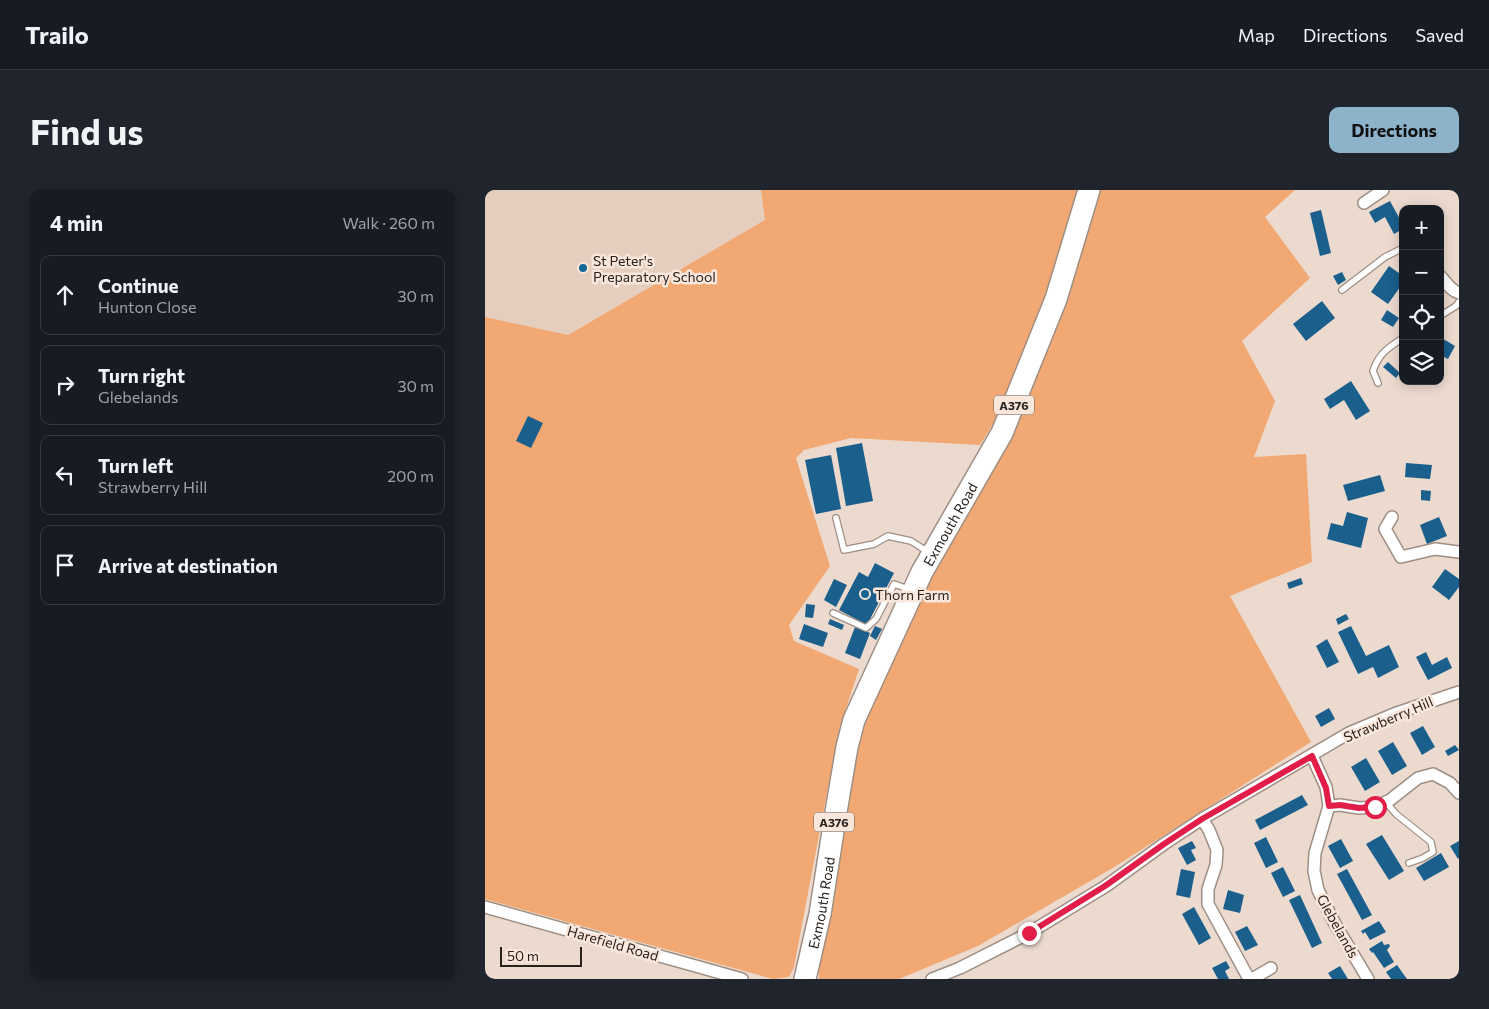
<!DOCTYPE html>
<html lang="en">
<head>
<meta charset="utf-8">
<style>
	:root { --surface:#171b24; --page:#20242c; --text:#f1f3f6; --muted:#9ea1a6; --line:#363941; --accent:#8db3cb }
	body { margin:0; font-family:Commissioner,sans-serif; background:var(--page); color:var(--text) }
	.controls { position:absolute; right:15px; top:15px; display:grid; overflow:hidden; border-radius:10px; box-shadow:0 2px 12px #0003 }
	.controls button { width:45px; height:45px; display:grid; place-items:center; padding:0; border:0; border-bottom:1px solid var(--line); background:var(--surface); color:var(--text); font:25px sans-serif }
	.scale { position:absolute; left:15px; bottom:12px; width:82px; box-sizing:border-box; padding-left:5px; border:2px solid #28221d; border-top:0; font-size:14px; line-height:18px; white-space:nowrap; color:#28221d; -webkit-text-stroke:4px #f9e7dc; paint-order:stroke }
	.stop { position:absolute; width:15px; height:15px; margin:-11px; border:4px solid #e11d48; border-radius:50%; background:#fff }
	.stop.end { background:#e11d48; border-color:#fff; box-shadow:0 1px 5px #0008 }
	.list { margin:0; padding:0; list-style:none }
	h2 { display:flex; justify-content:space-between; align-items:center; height:65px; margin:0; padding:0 20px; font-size:21px }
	h2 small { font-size:16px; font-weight:400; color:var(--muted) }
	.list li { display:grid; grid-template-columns:32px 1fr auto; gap:15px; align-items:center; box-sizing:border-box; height:80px; margin:0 10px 10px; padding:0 10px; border:1px solid var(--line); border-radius:10px }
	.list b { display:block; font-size:19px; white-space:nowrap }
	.list p { margin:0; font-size:16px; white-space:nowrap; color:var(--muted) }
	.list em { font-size:16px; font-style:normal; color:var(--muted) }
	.icon { flex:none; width:28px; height:28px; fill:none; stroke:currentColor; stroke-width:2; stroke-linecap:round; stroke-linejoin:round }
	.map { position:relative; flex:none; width:974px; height:789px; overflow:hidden; border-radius:10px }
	header { display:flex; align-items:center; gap:30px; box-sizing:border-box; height:70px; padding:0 25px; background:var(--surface); border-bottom:1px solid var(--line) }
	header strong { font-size:24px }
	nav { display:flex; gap:28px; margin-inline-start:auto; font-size:18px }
	.intro { display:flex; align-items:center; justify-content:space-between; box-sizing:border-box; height:120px; padding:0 30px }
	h1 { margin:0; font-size:35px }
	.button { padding:12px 22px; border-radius:10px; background:var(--accent); color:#111; font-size:18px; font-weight:700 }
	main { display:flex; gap:30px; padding:0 30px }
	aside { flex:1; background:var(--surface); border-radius:10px; box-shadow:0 2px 12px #0003 }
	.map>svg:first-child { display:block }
</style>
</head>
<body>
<header>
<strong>Trailo</strong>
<nav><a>Map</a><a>Directions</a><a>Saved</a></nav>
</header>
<div class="intro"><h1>Find us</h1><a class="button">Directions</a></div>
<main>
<aside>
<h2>4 min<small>Walk · 260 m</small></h2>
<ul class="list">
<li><svg class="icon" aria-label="ahead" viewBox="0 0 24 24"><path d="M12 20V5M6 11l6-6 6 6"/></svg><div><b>Continue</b><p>Hunton Close</p></div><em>30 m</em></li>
<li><svg class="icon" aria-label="right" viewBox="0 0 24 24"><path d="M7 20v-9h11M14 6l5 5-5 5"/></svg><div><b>Turn right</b><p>Glebelands</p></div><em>30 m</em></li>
<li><svg class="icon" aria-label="left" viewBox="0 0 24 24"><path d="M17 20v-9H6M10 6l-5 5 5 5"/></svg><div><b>Turn left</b><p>Strawberry Hill</p></div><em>200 m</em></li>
<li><svg class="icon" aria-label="arrive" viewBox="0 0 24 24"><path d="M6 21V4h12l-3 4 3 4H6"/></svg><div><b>Arrive at destination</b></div></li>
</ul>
</aside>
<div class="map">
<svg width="974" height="789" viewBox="0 0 974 789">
	<rect width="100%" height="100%" fill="#ecdacf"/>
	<polygon fill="#e5cebd" points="0,0 276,0 281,30 82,145 0,127"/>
	<g fill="#f2a872">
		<polygon points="276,0 595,0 578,69 523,210 495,255 366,248 319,260 311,268 345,376 304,435 309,451 374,479 354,540 309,777 304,787 288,789 0,709 0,127 83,145 280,30"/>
		<polygon points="613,0 810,0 780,27 825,88 757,151 790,211 769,267 821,264 827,372 745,406 826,552 626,679 493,756 414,789 334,789 334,775 349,675 376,538 458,362 564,154 595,67"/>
	</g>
	<g fill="#1b5f8c">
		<polygon points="905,11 918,35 918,39 909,44 900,27 890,33 884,22"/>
		<polygon points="836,20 846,63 835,66 825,23"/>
		<polygon points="904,76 918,86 918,93 903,114 886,102"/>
		<polygon points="857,82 861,90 853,95 848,86"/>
		<polygon points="837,111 850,128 821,151 808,134"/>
		<polygon points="902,120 914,128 908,137 896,130"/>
		<polygon points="955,147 970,156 963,169 955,165"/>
		<polygon points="903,172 915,183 911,188 898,177"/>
		<polygon points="866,191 885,221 871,230 859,210 845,219 839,209"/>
		<polygon points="43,226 58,233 46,258 31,251"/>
		<polygon points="377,253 388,311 361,316 351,258"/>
		<polygon points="346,265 356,319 331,324 320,270"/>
		<polygon points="921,273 947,275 945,289 920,287"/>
		<polygon points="895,285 900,301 863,311 858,295"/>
		<polygon points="936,300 946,301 945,311 936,310"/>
		<polygon points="862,322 883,328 876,358 842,349 846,333 858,336"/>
		<polygon points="954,327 962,346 942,354 935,335"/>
		<polygon points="390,373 409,383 382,435 354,420 374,382 383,387"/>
		<polygon points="960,379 974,389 974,397 964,410 947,397"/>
		<polygon points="816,388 818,394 804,399 802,393"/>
		<polygon points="349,389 362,395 351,417 339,410"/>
		<polygon points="321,414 330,415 328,428 320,427"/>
		<polygon points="861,424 864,429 853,435 851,429"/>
		<polygon points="345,429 359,435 357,440 343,434"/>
		<polygon points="319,434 343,443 338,457 314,449"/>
		<polygon points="390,436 397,439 391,450 385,446"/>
		<polygon points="866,436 881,466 904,455 914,477 893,488 888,477 873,484 853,442"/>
		<polygon points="370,437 385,443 375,469 360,463"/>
		<polygon points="842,449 854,472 842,478 831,456"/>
		<polygon points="941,462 947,475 962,467 967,478 943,490 931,467"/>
		<polygon points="844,518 850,529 836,537 830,526"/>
		<polygon points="938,536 950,557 937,565 925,543"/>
		<polygon points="908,552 922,576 907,585 893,561"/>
		<polygon points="970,555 974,560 963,566 960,561"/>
		<polygon points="881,568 895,592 880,601 866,577"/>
		<polygon points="817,605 823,615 775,640 770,630"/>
		<polygon points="897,645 919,681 904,690 881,654"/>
		<polygon points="781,647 793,672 781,678 769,653"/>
		<polygon points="856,649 868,671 855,678 843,656"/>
		<polygon points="707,651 711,658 706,660 711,670 702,675 693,658"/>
		<polygon points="974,651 974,668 973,669 965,656"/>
		<polygon points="956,663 964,677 939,691 931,678"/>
		<polygon points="798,677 810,701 798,707 786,683"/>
		<polygon points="696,679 710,682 705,708 691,705"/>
		<polygon points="862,679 887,725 877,730 852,684"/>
		<polygon points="743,700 759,705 755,723 738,719"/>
		<polygon points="815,705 837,753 827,758 804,710"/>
		<polygon points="709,717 726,748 714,755 697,724"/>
		<polygon points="894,731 901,742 885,750 880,742 878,744 876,741"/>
		<polygon points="762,736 773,755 760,761 750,742"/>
		<polygon points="897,751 899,755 904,754 905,756 902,760 909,772 899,778 888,762 887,763 884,759"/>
		<polygon points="741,771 745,778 740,781 744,789 733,789 727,778"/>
		<polygon points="912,775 922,789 906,789 901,782"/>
		<polygon points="855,776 863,789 847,789 843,783"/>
	</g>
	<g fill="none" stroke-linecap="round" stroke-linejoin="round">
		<defs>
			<g id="lane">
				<polyline points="857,100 900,67 918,58"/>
				<polyline points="955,126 971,116 974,112"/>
				<path d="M893,193l-5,-12c6,-18 15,-23 30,-33"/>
				<polyline points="351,328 359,360 389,354 403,346 426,351 443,362"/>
				<polyline points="348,423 381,438 391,429 409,394 426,400"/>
				<polyline points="901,612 911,624 946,652 948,662 938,668 924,673"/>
			</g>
			<g id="street">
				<polyline points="879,13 898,0"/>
				<path d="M955,86c6,6 11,15 19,17"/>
				<polyline points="907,327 900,339 916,367 950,359 974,362"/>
				<polyline points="827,566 841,597 844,616 830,663 829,681 833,700 850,734 883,789"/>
				<polyline points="844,616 855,615 874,618 890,617 905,610 933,588 948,584 965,593 974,603"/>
				<polyline points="717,629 724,640 732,660 731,675 723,699 723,714 764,789"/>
				<polyline points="0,717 257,789"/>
				<polyline points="447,789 475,778 544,743 621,696 679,654 717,629 864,543 909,524 974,502"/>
				<polyline points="767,789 786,778"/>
			</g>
			<g id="highway">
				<path id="s1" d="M320,789l15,-65 17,-108 10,-59 7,-27 68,-148 80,-139 54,-134 33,-109"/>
			</g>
		</defs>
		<use href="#lane" stroke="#9e8e83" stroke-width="8"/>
		<use href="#street" stroke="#9e8e83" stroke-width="14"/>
		<use href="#highway" stroke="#9e8e83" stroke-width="24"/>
		<use href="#lane" stroke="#fff" stroke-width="5.5"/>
		<use href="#street" stroke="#fff" stroke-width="11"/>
		<use href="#highway" stroke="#fff" stroke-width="21"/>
	</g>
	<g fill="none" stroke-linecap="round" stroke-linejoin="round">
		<polyline stroke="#e11d48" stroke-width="6" points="544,743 620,696 679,654 717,629 827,566 841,598 844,616 855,615 874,618 890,617"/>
	</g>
	<g fill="#136596" stroke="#f9e7dc" stroke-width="2">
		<circle cx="98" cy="78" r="5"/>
		<circle cx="380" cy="404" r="5"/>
	</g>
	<g text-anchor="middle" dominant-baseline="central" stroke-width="5" stroke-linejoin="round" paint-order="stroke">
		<g fill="#f9e7dc" stroke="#675d56" stroke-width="1">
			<rect x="509" y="205.5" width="40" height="19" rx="4"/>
			<rect x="329" y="622.5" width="40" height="19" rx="4"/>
		</g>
		<g font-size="12" font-weight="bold" fill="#28221d">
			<text x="529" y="215">A376</text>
			<text x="349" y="632">A376</text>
		</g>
		<g font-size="14" fill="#28221d" stroke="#f9e7dc" text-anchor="start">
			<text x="108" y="70">St Peter's<tspan x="108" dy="16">Preparatory School</tspan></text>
			<text x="390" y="404">Thorn Farm</text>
		</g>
		<g font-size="14" fill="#28221d" stroke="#f9e7dc">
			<text stroke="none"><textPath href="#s1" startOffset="482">Exmouth Road</textPath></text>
			<text transform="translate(903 529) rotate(-23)">Strawberry Hill</text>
			<text stroke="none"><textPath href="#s1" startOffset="78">Exmouth Road</textPath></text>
			<text transform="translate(853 736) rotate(61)">Glebelands</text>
			<text transform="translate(128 753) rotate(16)">Harefield Road</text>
		</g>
	</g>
</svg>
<div class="controls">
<button>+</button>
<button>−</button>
<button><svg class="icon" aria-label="locate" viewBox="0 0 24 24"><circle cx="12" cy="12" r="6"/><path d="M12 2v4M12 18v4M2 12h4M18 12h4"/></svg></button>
<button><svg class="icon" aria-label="layers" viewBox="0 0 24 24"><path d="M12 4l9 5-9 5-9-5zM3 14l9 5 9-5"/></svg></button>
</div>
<div class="scale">50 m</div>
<div class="stop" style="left:890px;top:617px"></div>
<div class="stop end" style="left:544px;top:743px"></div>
</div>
</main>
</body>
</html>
